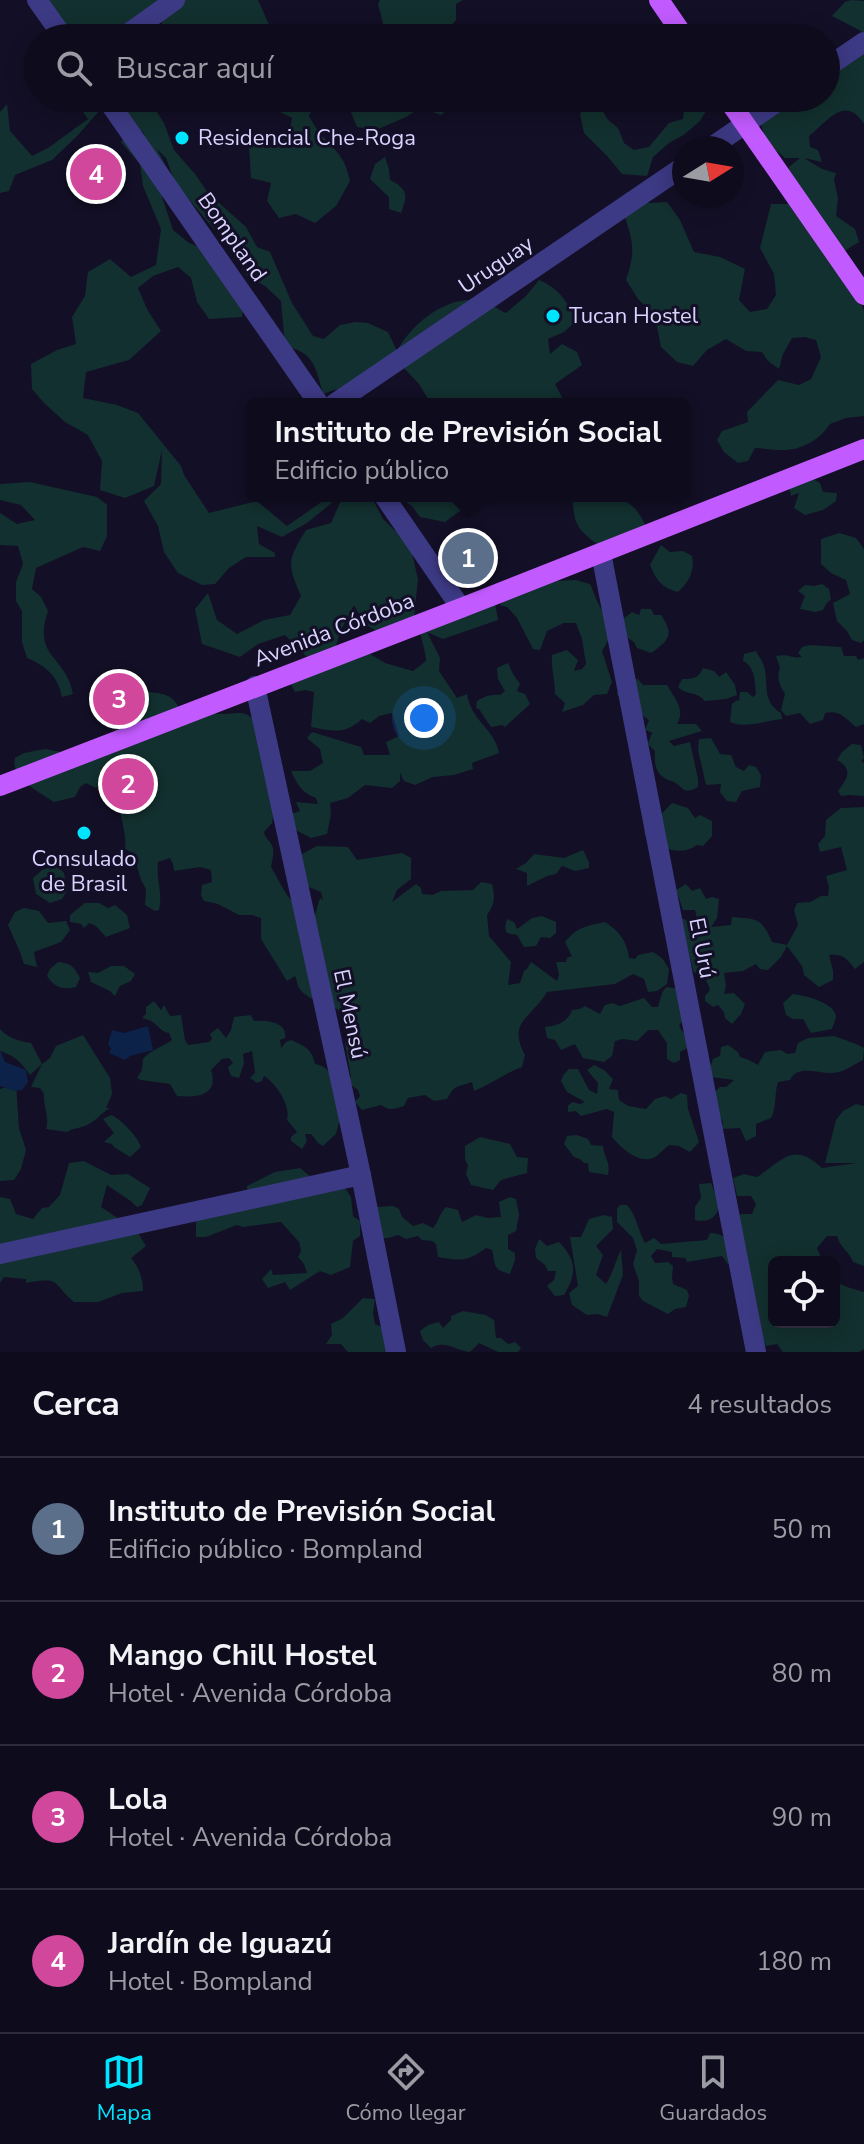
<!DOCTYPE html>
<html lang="es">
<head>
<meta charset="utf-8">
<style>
	:root { --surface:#0e0b1c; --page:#171425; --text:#f1f3f6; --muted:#9b9ba3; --line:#2e2b3b; --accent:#00e5ff }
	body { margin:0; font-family:"Nunito Sans",sans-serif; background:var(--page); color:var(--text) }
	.controls { position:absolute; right:24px; bottom:24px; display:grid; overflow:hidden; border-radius:12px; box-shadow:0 4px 20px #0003 }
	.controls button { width:72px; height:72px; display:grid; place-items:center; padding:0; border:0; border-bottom:2px solid var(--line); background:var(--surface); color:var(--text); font:40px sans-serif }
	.compass { position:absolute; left:672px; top:136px; width:72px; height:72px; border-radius:50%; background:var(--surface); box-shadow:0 4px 20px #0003; rotate:79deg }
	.you { position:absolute; left:424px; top:718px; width:28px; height:28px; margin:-20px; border:6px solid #fff; border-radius:50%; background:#1a73e8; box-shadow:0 0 0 12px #1a73e833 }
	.badge { display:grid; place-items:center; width:52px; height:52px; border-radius:50%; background:var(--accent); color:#fff; font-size:26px; font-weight:700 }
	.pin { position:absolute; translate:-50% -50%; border:4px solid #fff; box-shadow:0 2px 8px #0006 }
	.popup { position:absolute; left:246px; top:398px; width:444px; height:104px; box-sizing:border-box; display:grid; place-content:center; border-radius:12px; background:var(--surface); filter:drop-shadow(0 2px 6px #0005); font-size:26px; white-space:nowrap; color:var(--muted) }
	.popup b { font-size:30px; color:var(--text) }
	.popup::after { content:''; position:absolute; left:50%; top:100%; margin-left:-16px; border:16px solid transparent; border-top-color:var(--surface) }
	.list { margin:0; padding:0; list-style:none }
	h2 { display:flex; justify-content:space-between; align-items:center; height:104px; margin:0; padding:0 32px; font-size:34px }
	h2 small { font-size:26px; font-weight:400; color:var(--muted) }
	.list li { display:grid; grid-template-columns:52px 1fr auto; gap:24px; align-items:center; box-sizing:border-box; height:144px; padding:0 32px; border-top:2px solid var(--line) }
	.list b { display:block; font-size:30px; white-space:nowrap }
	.list p { margin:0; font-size:26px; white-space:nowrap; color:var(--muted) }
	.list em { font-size:26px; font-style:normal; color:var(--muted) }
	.icon { flex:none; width:44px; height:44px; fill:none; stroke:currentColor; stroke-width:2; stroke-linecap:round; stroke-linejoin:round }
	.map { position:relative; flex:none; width:864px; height:1352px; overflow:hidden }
	.search { position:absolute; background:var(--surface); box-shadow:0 4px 20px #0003; left:24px; right:24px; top:24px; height:88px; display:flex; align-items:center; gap:20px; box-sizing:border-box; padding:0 28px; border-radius:44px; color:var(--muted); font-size:30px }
	.sheet { height:680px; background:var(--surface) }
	nav { display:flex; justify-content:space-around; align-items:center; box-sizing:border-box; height:112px; border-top:2px solid var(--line); background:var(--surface); font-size:22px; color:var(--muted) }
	nav a { display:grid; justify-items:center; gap:4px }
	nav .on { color:var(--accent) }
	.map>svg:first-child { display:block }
</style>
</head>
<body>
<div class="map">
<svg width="864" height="1352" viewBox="0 0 864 1352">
	<rect width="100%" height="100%" fill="#130f26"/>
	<g fill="#12302f">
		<polygon points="45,0 159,0 150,38 76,38 74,33 53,21"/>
		<polygon points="162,0 258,0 275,38 162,38"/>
		<polygon points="380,0 463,0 456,4 456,20 443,35 426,38 402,38 384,27 378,4"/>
		<polygon points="851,0 864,1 864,39 861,31 832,16 845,2"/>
		<path d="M864,41v83c-19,-31 -38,-1 -55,12l1,11 8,3 4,12 -18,-4 18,11 14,4 -2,7 4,18 -2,18 19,13 4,13 -18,11 23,58v105l-18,2 -16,6c-10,16 -30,27 -49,26 -9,0 -18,-2 -26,-2l-7,13 -10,2 -14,-11 -7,-12 5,-9 26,-9 -1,-10 31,-32 21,5 12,-6 10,-22 -5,-17 -11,-3 -13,1 -9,16 -4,15 -11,-8 -6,-9 -16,-1 -20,-12 -19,11 -14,16 -16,-4 -16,-15 -6,-31 -17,-17 -12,-19c11,-32 6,-41 -4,-72l7,-11 20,6 18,-1 13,18 14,32 26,5 25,12 -6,31 11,12 17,-3 9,-14 -2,-21 -14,-26 11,-44h17l13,-7 -14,-12 2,-18 11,-9h-15c-18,-15 -24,-20 -24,-45l16,-15h49v-27z"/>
		<polygon points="73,98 106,98 108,101 78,135 52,160 15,175 9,191 0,193 0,112 7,104 10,131 32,156 48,148 88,119"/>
		<path d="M120,98h28l16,25 10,27 21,24 13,19 38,34 11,20 13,5 22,51 21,33 11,3 16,-14 16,-3 12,1 20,9 9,19c15,-28 53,-59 87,-49 8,2 15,8 22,11l20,-17 13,-16c21,9 28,21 37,41l-12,11 -16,7 2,15 12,-10 15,8 5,13 -27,19 9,17 -2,3h-131l-12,-20 -17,-18 -42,20 -26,4 -11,4c-7,-26 -9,-42 -38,-48l-4,-45 -16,-15 -19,-11 -15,-26 -56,-66 -9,-25 -9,-9 11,21 -6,27 11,33 16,13 25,10 30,43 -2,21 -33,2 -12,-17 -6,-24 -13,-11 -25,9 -15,12 9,21 14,22 -32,29 -43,12 -3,26 34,7 21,8 43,53 3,9 25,38 48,-12 30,25 43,-30h6l-2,5 -27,22 -25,14 -25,-11 2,18 16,9v4h-29l-17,11 -14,16 -13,1 -24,-12 -14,-21 -6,-26 -14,-25 17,-17 1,-34 -8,36 -29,12 -25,-8 2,-29 -14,-26 -23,-13 -21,-19 -12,-14 -1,-25 26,-14 19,-6 -4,-27 13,-21 3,-24 22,-13 21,18 25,-12 5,-36 -18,-43 -3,-22 -19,-22 9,-10 15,3 -11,-12 -15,-22z"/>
		<path d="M275,98h42l-8,18c4,7 9,16 15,22 15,16 21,20 26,43l-14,25 -21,17 -19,-9 -17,4 -12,-17 4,-18 -20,-5 -2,-32 10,-3 14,5 16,-14 3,-16 -16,-8z"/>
		<polygon points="336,98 456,98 456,102 441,115 420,108 406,117 376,130 357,127 348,105"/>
		<polygon points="685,98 704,98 709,106 700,121 685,134 669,143 653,157 647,176 622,174 608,157 584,133 580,114 587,102 601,108 608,120 618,128 624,143 634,150 649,147 669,123 683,119"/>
		<path d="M385,157l4,12 1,11c18,9 18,15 11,33l-12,-4v-12l-19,-18 5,-15z"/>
		<polygon points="811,478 820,483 823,492 837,493 836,501 823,510 805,515 794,508 799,493 791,496 789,485"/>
		<path d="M30,482l67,15 10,8v31l-7,15 -17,-4 -47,21 -4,21 9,8 7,14c-16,47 18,44 25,83l-11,3c-4,-21 -16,-31 -35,-39l-5,-16v-31l-6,-10v-19l7,-18 -5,-18 -18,-1v-32l17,11 18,-4 -14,-15 -21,-5v-16z"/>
		<path d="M343,496h28l12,23 27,26 8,34 -4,38 -28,19 -22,-12 -10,-19 -14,27 -7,24 -25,2 -23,-23 -27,9 -18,13 -38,-13 -7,-35 13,-16 9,27 20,14 27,-14 26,-5 11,-19c-14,-33 -14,-35 5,-66l25,-7z"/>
		<path d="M398,496h110l-2,2c-31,-2 -37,7 -61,24l-25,-5 -8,-11z"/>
		<path d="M592,496c26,0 42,3 53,29l-47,20c-19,-15 -24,-19 -25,-43z"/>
		<polygon points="839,533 856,538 864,549 864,640 861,643 852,640 847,631 837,621 833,603 850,594 846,580 831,573 821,564 821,539"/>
		<path d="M661,545l9,7 13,-1 9,5c3,15 -3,26 -14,36 -16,-4 -22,-12 -28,-27z"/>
		<path d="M549,573l8,8 19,-1 14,4c3,6 5,13 8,19 10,21 19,26 4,48l10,31 -5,12 -13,1 -11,10 -21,7 3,-9 -10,-9c0,-14 -4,-26 -3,-39l15,-5 11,10 -4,11 8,-2 4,-5 -4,-25 -6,-16h-12l-17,8 -7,19 -7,-1 -16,-31 -10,-11 -7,-2 14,-18z"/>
		<polygon points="822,584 829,589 831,599 826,604 823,610 815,612 800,609 805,596 798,591 805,585 814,586"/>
		<path d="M495,602l3,18 -55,19 -16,-7 13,26 -1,13 18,27 10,-4c5,29 27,33 32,59l-27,10 1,6 -19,6 -21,2 -18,8 -11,-4 -4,-8v8l-8,7 -27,-3 -17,13 -18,5 1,11 -4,20 -16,4 -19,-10 -1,-14 9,-3 -4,-9 22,2 -2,-6c-14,-5 -19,-14 -25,-27h19l13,-8 -3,-14 -13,-11 5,-6 49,15 3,8h26l-4,-13 13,-6 -7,-23 -13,3 -9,7 -8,-4c-17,16 -29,12 -51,8l3,-35 -9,-2 -10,2 -5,-10 75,-31 20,12 28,8 13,-10c-1,-13 -6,-24 -7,-37z"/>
		<path d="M641,609h10l3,6h7c13,19 9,25 -10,38l-14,-5 -3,-6 -11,-7 -1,-15 10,-8 7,3z"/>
		<path d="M810,645l31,2 3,9h12l2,4 6,-2v66l-8,3c-11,-9 -16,-17 -31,-14l-2,7 -13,4 -10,-11 -14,3 -5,-6 4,-16c-5,-9 -9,-15 -5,-26l-4,-12c14,-3 16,3 26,1l-4,-4 4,-6z"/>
		<path d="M756,651c3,6 8,12 9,19 3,18 -2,32 16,43l1,6c-18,2 -36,10 -52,3l2,-18 5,-4 2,1 1,-9h7l6,5 3,-3c-1,-11 -1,-28 -13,-33l1,-7z"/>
		<path d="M508,663l5,11 7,10 -3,7 8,3 5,10 -25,23 -3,-2 -11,2 -12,-18 -3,-1 1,-7c8,-5 14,-7 23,-6l5,-4 -7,-12 -1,-11z"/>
		<path d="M703,668l11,3 5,6 7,-5 9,13 2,10 -11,4 -21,2c-10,-11 -18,-5 -27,-14l4,-8c11,0 17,-1 21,-11z"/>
		<path d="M638,679l5,6h24c7,13 19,24 10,39h19l6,7 -33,10 5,5 16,-4 8,37v8c-16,8 -12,2 -24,-5 -2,-1 -4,-1 -6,-2 -13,-6 -14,-17 -13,-29l-7,-7 3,-9 2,-2 -8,-3 4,-10 -26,-18 -6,-8 2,-11z"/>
		<path d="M149,692c16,2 25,3 31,18 13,1 26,4 39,4 14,1 25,-6 36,7l23,70 -6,32 -8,9c1,6 5,8 8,13 3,7 0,15 -1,22 16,26 14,35 44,48l5,-17 3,2 -2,-8 -17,-7 -19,-22 32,-17 31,1 9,13 45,-7 9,5v21l-14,11 -5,12 24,-18 5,4 1,6 11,1 8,-4 32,-1 8,-8 11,2c3,13 3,20 -5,31l2,21 22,26 -3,23 12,-2 4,-12 3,-2 4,-7 26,19 2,-7 -3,-12h10l1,-4 5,-2 -7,-14c12,-15 21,-16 40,-20 14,9 22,19 24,36l6,1 3,-4 15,-3 9,6 7,11 -2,15 -10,7 -9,1 -4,-13 -11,-5 -18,10 -68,8c-16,27 -40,29 -22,63l-3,12c-17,6 -31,17 -48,24l-2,-9c-16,6 -17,2 -25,17l-13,2 -9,-6 -17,3 -4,8c-9,3 -15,5 -23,-1l-19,5 -7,-8 5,-6 -2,-6 -8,-6 -2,-7h3l-6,-34 5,-6 -7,-10 7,1c-6,-29 -39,-21 -51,-40 -2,-3 -2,-8 -4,-12l-8,5 -26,-42v-21l-9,-3h-13l-21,-11 -14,-3 -3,-6 1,-10 10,-3 -1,-12 -11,-3 -26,4 -1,-7 -3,-6 -12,4c-2,19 5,29 1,48l-4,1 -10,-6 1,-16 -5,-9 -8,-27 -8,-4c2,-15 -5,-33 -7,-48l-14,-10 -1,-7 -7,4 -10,-5 -6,4 -5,10 -21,5c-15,-10 -44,-24 -39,-44l9,-5 21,-4 16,3 46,-3 7,4c4,-37 -7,-48 35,-61z"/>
		<polygon points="711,738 720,754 731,755 736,767 744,771 749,765 756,767 761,775 760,787 742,791 736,802 727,801 720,792 721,784 706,785 698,750 699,739"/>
		<path d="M852,744l9,1 3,13 -3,3 3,2v33l-15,-1 -8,1 -3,-5c9,-12 16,-22 -1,-31l5,-8z"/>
		<path d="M672,803l16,5 7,10 5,-3 12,6v15l-9,10 -6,-1c-17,12 -33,3 -50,-5l-3,-8z"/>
		<path d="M864,807v155l-9,7c-9,-11 -12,-15 -26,-14l4,16v9l-14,7 -15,-12 -2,-9 -15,-20 -6,11 -13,13 -8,-1 -4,-5 -13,7 -19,2 2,13 -2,8 10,-1 11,11 -4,10 -9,10 -7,-6 -1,-6 -6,-7 -5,2 -8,-6v-5l5,-6c-2,-7 -6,-12 -7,-20l-9,3 -15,-56 14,6 4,-4 -2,-9h-12l-7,-20 10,-6 6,7 8,-3 6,11 6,-2 7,2 -2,19 -6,9 20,-2 1,-8c25,2 30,1 40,25l15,3 11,-20 -4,-15 3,-7 13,-1 11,-6h7l1,-9 -3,-11 21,-6 -6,-23 -21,5 -2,-8 7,-8 1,-16 15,-12z"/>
		<polygon points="583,850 589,862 589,868 575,871 562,866 556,874 547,876 527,886 527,873 516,869 526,863 534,854 564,858"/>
		<polygon points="55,865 64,873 67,891 62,899 50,903 36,894 33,878 42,870"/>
		<polygon points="85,903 99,903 108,908 115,905 127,915 130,928 106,937 96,926 89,923 84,928 81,924 70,922 70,915"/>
		<polygon points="24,908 39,911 48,923 66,921 70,930 61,942 34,952 37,967 24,964 20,952 8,925 15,912"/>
		<polygon points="542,916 556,922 556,933 550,938 541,937 536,946 524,947 517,935 507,933 505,928 507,919 514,922 517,929 532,918"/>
		<path d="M58,962c13,1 16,5 22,16l-4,9c-13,3 -21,1 -29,-11l3,-7z"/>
		<polygon points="111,966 124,966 135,974 131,981 120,986 115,996 110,991 91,982 88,972 98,973"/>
		<path d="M666,987l15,2 5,29 -7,7c3,8 10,12 14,20l-13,7v8l-6,3 -7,-4v-16l-9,-13h-10l-11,11 -14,-2 -8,2 -3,15 -8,6 -21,-4 -8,-14 -14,6 -6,-10 -8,-2 -2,-11c12,-1 23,-5 27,-17l8,-1 5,-3 15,8 5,-9 8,-2 7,3 24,-8 8,9h6l4,-14z"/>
		<path d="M793,994c10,1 41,8 43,22 0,4 -3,9 -4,13l-21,4 -8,-14h-10l-7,-4 -3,-12z"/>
		<path d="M154,1001l7,9 3,-5 6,11 11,-1 4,25 3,5 21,-3 3,-3 -2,-5 8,-6 8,10 5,-8 3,-13 17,-2 3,6c10,-1 34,0 31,17l-5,2 1,8 5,-6 5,-2c14,6 21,9 24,24 15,2 23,19 31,31l-10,39 -13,12 -5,-3 -7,-9h-6l2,7 -5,8 -11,-8v-4l6,-5 -10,-12c4,-14 -11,-37 -23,-44l-2,5 -5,2 -7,-5 5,-5 -3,-22 -9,3 1,9 -5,15 -8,-2 -3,-9 5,-4 -4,-5 -7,1 -11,11c8,25 -13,28 -34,26l-7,-12 -29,-4 -4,-2 5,-8 1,-11c9,-10 19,-12 29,-19l-3,-7c-11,-2 -11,-12 -27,-15l4,-4v-7z"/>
		<path d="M0,1029c6,8 21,13 31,14l11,21 8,-6 6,-12 27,-11 27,43 2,16 -6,14h4c-9,5 -14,13 -23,17 -8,4 -13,2 -20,7l-21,-3c4,-11 -3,-23 -2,-35l-4,-6 -9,-1 11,-23 -12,11c-9,-13 -15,-19 -30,-24z"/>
		<path d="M834,1036c8,3 24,8 30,12l-1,12c-8,4 -16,10 -24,12 -17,5 -40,-10 -49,8l-12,2c-4,13 -1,24 -7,36l-15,6v12l-10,5 -6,-13 -19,1 2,-7 -4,-7 -7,-21 8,-7h6l8,-7 -23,-3 -1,-9 3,-9 7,-3 1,-9 7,-2 10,7 2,5 9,3 9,5 7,-13 16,-2 6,4 8,-1 3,-10 10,-5z"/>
		<path d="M594,1065l10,5 9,9 -4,10 9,1 1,10 9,6 18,3 9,-10 10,-3 6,3 10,-6 6,2 1,14 11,33 -9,10 -11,-6 -10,-1c-5,4 -11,11 -16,13 -15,6 -33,-11 -41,-21l2,-25 -7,-3 -26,7 -5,-5 -8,1v-6l4,-4 8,2 5,-2 -18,-10 -6,-11 3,-7 5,-5h9l11,21 8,4 1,-11 -11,-13z"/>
		<polygon points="16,1084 19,1128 26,1150 21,1169 14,1180 0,1181 0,1089"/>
		<path d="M856,1104l8,2v160l-11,-4c-4,-11 -13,-14 -16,-26h-10l-10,12 6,14h-49v60h60v-41l13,6 17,5v57l-5,3h-76l-6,-8 -11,2 -9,-15 -23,-114 8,-3h10l4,-10 -5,-8h-14l-4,-18 11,-4 13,3c26,-17 36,-36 65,-9l34,-5h-31l11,-43 7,-9z"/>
		<path d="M111,1115c9,3 27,22 30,32l-11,10 -16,-10 -2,-3 -8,-2 10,-9 -11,-14z"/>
		<path d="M577,1135l11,4 3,6 12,1c1,12 8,16 5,29l-19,-3 -1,-9h-4l-4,-4 -6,-2 -10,-13 3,-8z"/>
		<polygon points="480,1137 510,1144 517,1157 528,1158 527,1173 501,1180 493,1190 471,1185 466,1174 468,1165 465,1160 465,1146"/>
		<path d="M84,1161l27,14 17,-1 22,14 -8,17 -5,2 -5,-5 -25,-17 -6,22 15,10 17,8 13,21 -15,12c8,9 12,21 12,33l-21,2 -24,9h-24c-24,-20 -11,-25 -48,-19v-4l-22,-2 -4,6v-86l10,2 6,15 17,5 9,-11 7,-1 11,-12 9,-32z"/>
		<polygon points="300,1168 320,1184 339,1179 351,1197 353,1216 360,1221 360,1236 353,1241 350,1267 331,1275 320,1271 290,1290 285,1282 268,1288 262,1279 271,1269 273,1275 307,1273 304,1264 298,1257 301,1251 299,1242 281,1222 243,1227 237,1225 206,1237 196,1237 196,1220 248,1199 247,1186 275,1172"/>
		<path d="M711,1183l9,22c-4,13 -11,18 -25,15v-13l6,-9 -2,-14z"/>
		<path d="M510,1197l6,2 3,16 -3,16 -8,4v14l7,4v7l-5,14c-18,-5 -14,-8 -18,-24l-6,-2c-19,14 -25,13 -48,9l-2,-13 -4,-3 -10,-1 -4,-4 -12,3 -8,-4 -10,3h-11l-1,-31 17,-1 6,3 3,8 11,9 10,-3 10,5c6,-7 6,-14 13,-21l12,3 4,12 14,-7 12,3 13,-1 -2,-15z"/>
		<path d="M620,1205h7c10,11 11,26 18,38l9,-5 7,6 46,-4 3,-7c19,1 20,10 28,26l-10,5 -6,-8 -35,6 -2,-4 -13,-1v-5l-15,-3 -6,7 4,7 13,-1 5,4 -1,12 1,6 14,6 2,6 -3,11 -11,2 -7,5 -25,-13 -4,-5v-15l-6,-17 4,-14 -4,-12 -16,-16v-13z"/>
		<path d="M604,1215l8,2 1,12 -17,17 7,9 -7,20 10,9c7,-11 9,-22 15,-34l2,25 -16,42 -9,-3 -11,1 -15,-10 -3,-12 9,-7 -8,-49h11l8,-18z"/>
		<path d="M539,1239l8,7 12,-4c18,19 18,31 5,53l-9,1 -8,-10 7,-6 2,-9h-8l-3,-6 -9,-7 -1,-9z"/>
		<polygon points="363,1298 375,1299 373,1313 375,1324 386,1329 403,1352 348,1352 341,1344 326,1344 332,1335 331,1324 343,1318"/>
		<path d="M463,1311l23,4 8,5 2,18h5l7,6 7,-2 6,6 -3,4h-20l-19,-9 -9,9c-13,-1 -25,-13 -39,-4l-8,-8 -3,-9 8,-6 11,-3 4,6 8,-8v-4z"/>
	</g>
	<g fill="#0c2248">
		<polygon points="148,1026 153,1050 130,1056 125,1060 109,1053 111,1049 108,1044 112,1030 124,1033"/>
		<polygon points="0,1050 5,1062 26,1070 28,1082 22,1090 14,1091 0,1086"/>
	</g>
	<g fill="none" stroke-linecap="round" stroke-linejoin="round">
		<g stroke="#3d3a85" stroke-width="20">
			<polyline points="37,0 64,38"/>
			<polyline points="122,38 175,0"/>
			<polyline points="826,68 864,42"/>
			<polyline points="106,98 319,404"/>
			<polyline points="710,148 783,98"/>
			<polyline points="334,404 684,166"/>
			<polyline points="384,496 461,608"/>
			<polyline points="601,553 756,1352"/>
			<polyline points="255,686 361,1175 396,1352"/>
			<polyline points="0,1254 361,1175"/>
		</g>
		<g stroke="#c25bff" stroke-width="20">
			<polyline points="659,0 685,38"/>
			<polyline points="727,98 864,295"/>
			<polyline points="0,786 461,608 864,449"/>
		</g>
	</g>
	<g fill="#00e5ff" stroke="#130f26" stroke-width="3">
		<circle cx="182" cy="138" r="8"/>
		<circle cx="553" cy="316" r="8"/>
		<circle cx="84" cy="833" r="8"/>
	</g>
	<g text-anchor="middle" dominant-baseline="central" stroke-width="6" stroke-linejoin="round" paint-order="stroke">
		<g font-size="22" fill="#d9d4ff" stroke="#130f26" text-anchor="start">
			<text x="198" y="138">Residencial Che-Roga</text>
			<text x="569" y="316">Tucan Hostel</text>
			<text x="84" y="859" text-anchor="middle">Consulado<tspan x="84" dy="25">de Brasil</tspan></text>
		</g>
		<g font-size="22" fill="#d9d4ff" stroke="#130f26">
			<text transform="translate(232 237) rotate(55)">Bompland</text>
			<text transform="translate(496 265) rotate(-34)">Uruguay</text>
			<text transform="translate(334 630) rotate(-21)">Avenida Córdoba</text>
			<text transform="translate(702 948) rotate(79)">El Urú</text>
			<text transform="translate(350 1014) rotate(78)">El Mensú</text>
		</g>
	</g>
</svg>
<div class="controls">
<button><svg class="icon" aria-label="locate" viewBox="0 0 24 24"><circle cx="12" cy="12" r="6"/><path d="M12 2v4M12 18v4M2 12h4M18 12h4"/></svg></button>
</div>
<svg class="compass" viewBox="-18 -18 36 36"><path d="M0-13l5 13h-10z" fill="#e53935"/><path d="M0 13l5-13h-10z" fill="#9b9ba3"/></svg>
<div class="you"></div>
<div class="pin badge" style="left:468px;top:558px;background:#5c6f8a">1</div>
<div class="popup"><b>Instituto de Previsión Social</b>Edificio público</div>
<div class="pin badge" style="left:128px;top:784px;background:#d1479c">2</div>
<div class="pin badge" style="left:119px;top:699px;background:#d1479c">3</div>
<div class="pin badge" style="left:96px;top:174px;background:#d1479c">4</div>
<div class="search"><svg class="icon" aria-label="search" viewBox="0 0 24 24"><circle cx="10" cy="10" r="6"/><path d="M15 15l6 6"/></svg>Buscar aquí</div>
</div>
<section class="sheet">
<h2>Cerca<small>4 resultados</small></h2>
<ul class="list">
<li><span class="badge" style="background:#5c6f8a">1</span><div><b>Instituto de Previsión Social</b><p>Edificio público · Bompland</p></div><em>50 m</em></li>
<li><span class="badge" style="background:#d1479c">2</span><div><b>Mango Chill Hostel</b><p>Hotel · Avenida Córdoba</p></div><em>80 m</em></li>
<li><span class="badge" style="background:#d1479c">3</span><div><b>Lola</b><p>Hotel · Avenida Córdoba</p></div><em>90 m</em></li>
<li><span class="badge" style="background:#d1479c">4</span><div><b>Jardín de Iguazú</b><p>Hotel · Bompland</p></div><em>180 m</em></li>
</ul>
</section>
<nav>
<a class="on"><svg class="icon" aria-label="map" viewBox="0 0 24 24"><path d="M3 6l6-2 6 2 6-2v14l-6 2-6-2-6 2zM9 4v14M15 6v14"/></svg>Mapa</a>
<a><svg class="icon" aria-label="directions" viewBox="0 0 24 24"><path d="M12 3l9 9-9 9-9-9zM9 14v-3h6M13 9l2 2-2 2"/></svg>Cómo llegar</a>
<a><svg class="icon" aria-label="saved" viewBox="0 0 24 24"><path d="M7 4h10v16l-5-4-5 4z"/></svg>Guardados</a>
</nav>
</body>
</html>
